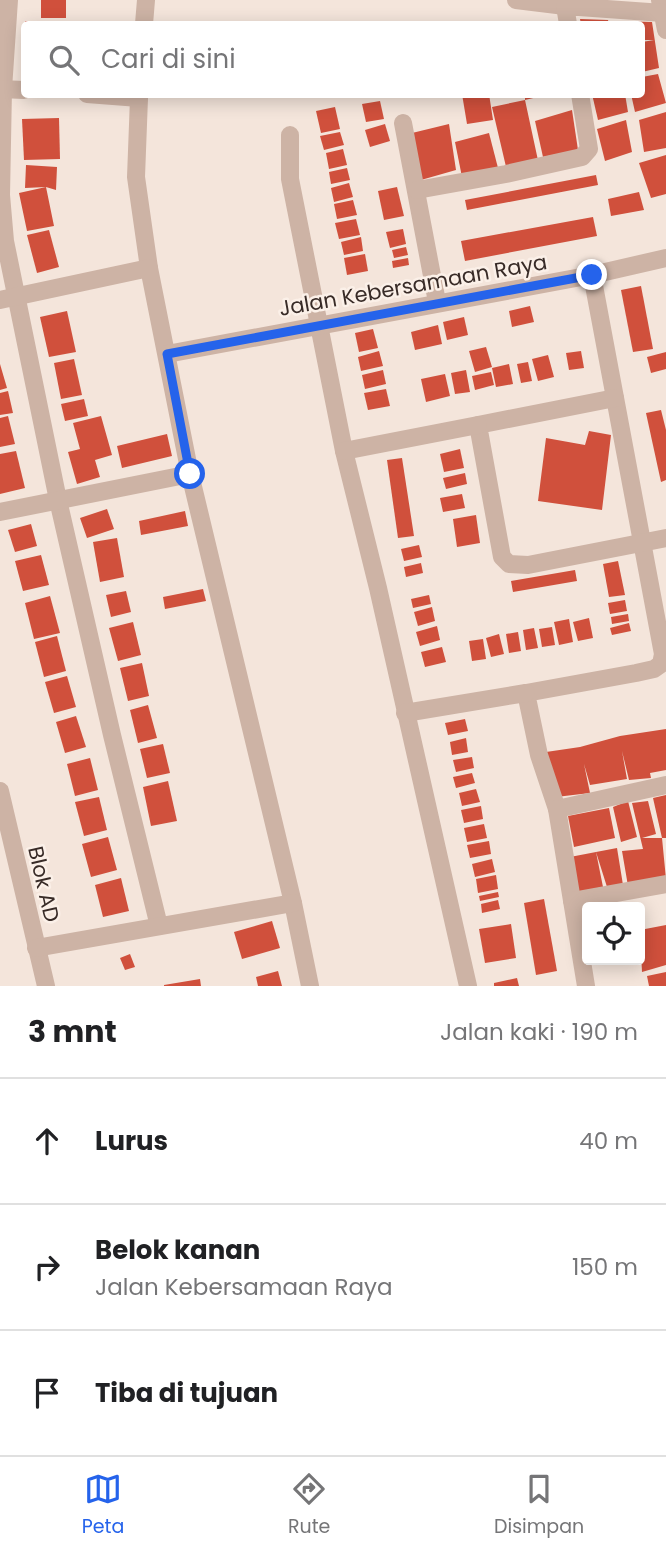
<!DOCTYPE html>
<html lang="id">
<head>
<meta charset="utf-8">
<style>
	:root { --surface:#fff; --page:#f2f2f2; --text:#202124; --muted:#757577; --line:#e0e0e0; --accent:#2563eb }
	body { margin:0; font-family:Poppins,sans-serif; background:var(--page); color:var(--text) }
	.controls { position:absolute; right:21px; bottom:21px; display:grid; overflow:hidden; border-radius:7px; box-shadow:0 4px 18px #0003 }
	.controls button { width:63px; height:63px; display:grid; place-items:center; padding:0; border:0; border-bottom:2px solid var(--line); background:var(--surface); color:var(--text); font:35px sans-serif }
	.stop { position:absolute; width:21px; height:21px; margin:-16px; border:5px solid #2563eb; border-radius:50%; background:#fff }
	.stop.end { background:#2563eb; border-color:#fff; box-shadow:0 2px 7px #0008 }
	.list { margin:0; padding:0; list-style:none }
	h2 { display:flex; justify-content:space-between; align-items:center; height:91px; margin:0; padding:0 28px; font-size:30px }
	h2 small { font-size:23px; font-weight:400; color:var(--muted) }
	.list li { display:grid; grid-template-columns:46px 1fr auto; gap:21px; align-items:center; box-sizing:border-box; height:126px; padding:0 28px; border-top:2px solid var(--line) }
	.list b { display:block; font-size:26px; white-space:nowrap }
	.list p { margin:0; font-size:23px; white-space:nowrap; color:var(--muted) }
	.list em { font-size:23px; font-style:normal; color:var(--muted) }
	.icon { flex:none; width:38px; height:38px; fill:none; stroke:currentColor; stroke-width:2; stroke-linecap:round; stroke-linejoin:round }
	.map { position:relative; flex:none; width:666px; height:986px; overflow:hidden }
	.search { position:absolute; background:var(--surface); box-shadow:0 4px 18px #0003; left:21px; right:21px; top:21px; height:77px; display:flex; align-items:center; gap:18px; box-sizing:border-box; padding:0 24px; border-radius:7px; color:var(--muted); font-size:26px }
	.sheet { height:469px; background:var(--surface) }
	nav { display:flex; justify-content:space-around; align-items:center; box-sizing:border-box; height:98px; border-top:2px solid var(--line); background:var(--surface); font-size:19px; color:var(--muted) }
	nav a { display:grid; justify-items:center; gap:4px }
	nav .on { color:var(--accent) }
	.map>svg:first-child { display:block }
</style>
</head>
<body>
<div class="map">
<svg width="666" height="986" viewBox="0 0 666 986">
	<rect width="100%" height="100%" fill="#f4e5db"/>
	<g fill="#d0503c">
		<rect x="41" y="0" width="25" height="18"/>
		<polygon points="580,19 608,20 609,24 581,24"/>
		<polygon points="25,21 53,22 53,24 25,24"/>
		<polygon points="616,21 652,22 659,68 642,72 642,42 654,40 642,40 642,24 616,24"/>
		<polygon points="658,74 666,103 635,112 631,94 642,94 642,77"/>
		<polygon points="462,94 489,94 493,120 467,124"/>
		<polygon points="525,94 550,94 525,100 539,165 507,171 492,107 525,100"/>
		<polygon points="592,94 625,94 628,112 598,120"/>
		<polygon points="380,101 384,119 366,122 362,104"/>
		<polygon points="335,107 340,129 321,133 316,111"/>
		<polygon points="572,110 578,150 543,157 535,121"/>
		<polygon points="666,112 666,148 644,152 639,120"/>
		<polygon points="59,118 60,159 24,160 22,119"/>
		<polygon points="626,120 632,152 605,161 597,129"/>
		<polygon points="385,124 390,141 370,147 365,130"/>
		<polygon points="449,124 456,170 421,180 412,133"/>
		<polygon points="340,132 344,145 324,150 320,136"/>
		<polygon points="489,133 498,168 462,177 455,142"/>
		<polygon points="343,149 347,165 329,169 326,153"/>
		<polygon points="666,155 666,194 651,198 639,163"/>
		<polygon points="26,165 57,167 56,190 46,187 54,226 27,231 19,193 46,187 25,188"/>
		<polygon points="347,168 350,180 331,184 329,172"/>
		<polygon points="596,175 598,185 467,210 465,200"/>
		<polygon points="349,183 353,197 334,202 331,188"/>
		<polygon points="397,187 404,216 384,220 378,191"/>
		<polygon points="639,192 644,210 611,216 608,199"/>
		<polygon points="353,200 357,215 337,219 334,204"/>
		<polygon points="593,217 597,236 465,261 461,241"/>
		<polygon points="356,219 360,235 339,239 335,223"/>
		<polygon points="403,229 406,244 390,248 386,232"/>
		<polygon points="49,230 59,267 37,273 27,235"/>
		<polygon points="361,237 363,251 344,255 341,242"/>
		<polygon points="406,247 408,255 394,258 392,250"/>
		<polygon points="365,254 368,271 347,275 344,258"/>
		<polygon points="408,258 409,265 393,268 392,261"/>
		<polygon points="641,286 653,349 633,352 621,290"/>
		<polygon points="530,306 534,322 512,327 509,311"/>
		<polygon points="67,311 76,352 49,357 40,317"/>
		<polygon points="464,317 468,335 447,340 443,322"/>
		<polygon points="438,325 442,344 415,350 411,332"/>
		<polygon points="373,329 378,348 359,352 355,333"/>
		<polygon points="486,347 492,367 475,372 469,351"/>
		<polygon points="379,351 383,366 361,371 358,357"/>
		<polygon points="581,351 584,368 569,370 566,353"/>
		<polygon points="666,352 666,369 651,373 647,357"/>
		<polygon points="548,355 554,377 538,381 532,359"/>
		<polygon points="74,359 82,395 61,399 54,363"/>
		<polygon points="528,362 532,381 521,383 517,364"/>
		<polygon points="0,364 7,388 0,390"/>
		<polygon points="509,364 513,384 496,387 492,368"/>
		<polygon points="383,370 386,384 365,389 362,375"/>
		<polygon points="466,370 470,392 455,394 451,373"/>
		<polygon points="491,372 494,385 475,390 472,376"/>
		<polygon points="445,374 450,396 426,402 421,379"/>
		<polygon points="386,389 390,406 368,410 364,393"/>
		<polygon points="8,391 13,413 0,415 0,393"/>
		<polygon points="84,399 88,416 65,421 61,404"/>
		<polygon points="661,410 666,430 666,480 661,482 646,413"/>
		<polygon points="8,416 15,444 0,447 0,418"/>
		<polygon points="101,416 112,455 95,460 100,477 77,484 68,452 80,449 73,423"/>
		<polygon points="589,431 611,435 602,510 538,501 546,438 585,445"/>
		<polygon points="167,434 172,456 122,468 117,446"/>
		<polygon points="460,449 464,468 444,472 440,454"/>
		<polygon points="16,451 25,488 0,494 0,454"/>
		<polygon points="402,458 414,536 398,538 387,460"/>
		<polygon points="465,473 467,484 446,489 443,478"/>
		<polygon points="462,494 465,508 443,512 440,498"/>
		<polygon points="107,509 114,529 87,538 80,518"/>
		<polygon points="185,511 188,526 141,535 139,521"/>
		<polygon points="476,515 480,543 457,547 453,519"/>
		<polygon points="31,524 37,546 15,552 8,530"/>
		<polygon points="117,538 124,577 100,582 93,542"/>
		<polygon points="419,545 422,557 404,561 401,549"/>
		<polygon points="41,555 49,585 23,591 15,561"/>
		<polygon points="618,561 625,595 609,597 603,564"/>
		<polygon points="421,563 423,573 406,577 404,567"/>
		<polygon points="575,570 577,581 513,592 511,581"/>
		<polygon points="203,589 206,601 165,609 163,597"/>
		<polygon points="126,591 131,612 111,617 106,595"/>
		<polygon points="429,595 431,604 413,608 411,599"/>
		<polygon points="50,596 60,633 34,639 25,603"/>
		<polygon points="625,600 627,611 610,614 608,603"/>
		<polygon points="432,607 435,621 418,626 414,612"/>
		<polygon points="628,614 629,621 612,624 611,617"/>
		<polygon points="589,618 593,638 578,641 573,622"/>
		<polygon points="569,619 573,642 559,645 554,622"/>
		<polygon points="133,622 141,655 118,661 109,628"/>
		<polygon points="629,623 631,631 612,635 610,628"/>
		<polygon points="437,626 440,640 420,646 416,632"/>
		<polygon points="552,627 555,645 542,647 539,629"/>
		<polygon points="534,628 538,648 526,650 523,630"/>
		<polygon points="518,632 521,651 509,653 506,634"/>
		<polygon points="499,634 504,654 491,657 486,638"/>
		<polygon points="57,636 66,671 44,677 35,642"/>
		<polygon points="483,639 486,659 472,661 469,641"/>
		<polygon points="442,647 446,662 425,667 421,652"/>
		<polygon points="142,663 149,696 128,701 120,668"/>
		<polygon points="67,676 76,707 54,713 45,682"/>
		<polygon points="148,705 157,738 138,743 130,710"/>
		<polygon points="76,716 86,747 65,753 56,722"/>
		<polygon points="465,719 468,731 448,735 445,723"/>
		<polygon points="666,729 666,770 650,773 651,778 629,780 622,751 627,779 590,785 584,764 590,793 556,797 546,752 580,747 620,736"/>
		<polygon points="466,738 468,752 452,755 450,742"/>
		<polygon points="163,744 170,773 147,778 140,749"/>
		<polygon points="472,757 474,768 456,772 453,760"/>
		<polygon points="90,758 98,790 75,796 67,764"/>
		<polygon points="472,773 475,783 456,788 453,777"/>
		<polygon points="168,781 177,821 151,826 143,787"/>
		<polygon points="476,789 480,802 462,806 459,793"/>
		<polygon points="666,795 666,838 662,838 653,798"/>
		<polygon points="99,797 107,830 84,836 75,802"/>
		<polygon points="628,801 637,837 621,842 613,807"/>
		<polygon points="648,801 656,834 642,838 662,838 666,879 628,886 622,851 643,849 632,803"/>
		<polygon points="481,806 483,819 464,823 461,810"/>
		<polygon points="609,808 615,838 574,847 568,816"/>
		<polygon points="484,824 487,838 467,842 464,828"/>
		<polygon points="108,837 117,870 91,877 82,844"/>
		<polygon points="489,841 491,854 470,858 467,845"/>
		<polygon points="617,848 623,885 607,887 596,852 603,887 577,892 570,857 596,852"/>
		<polygon points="492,859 495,872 475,877 472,864"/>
		<polygon points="496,875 498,889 478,893 476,879"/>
		<polygon points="121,878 129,911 103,917 95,885"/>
		<polygon points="498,892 499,897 480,901 479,896"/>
		<polygon points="544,899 557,971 536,975 524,903"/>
		<polygon points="498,900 500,909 482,913 481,904"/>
		<polygon points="272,921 280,948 242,959 234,932"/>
		<polygon points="511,924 516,958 485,963 479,929"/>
		<polygon points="666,925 666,965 642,972 640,930"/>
		<polygon points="130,954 135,967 125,970 120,958"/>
		<polygon points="278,971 282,986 258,986 256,977"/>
		<polygon points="666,972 666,986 649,986 647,976"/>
		<polygon points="517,978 519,986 494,986 494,983"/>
		<polygon points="200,979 201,986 164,986 164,985"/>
	</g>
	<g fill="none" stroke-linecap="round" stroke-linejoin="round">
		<g stroke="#cdb3a5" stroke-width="18">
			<polyline points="9,0 3,89 1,195 5,241 58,500 112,735 159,926"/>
			<polyline points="516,0 565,6"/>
			<polyline points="660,0 666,30"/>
			<polyline points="144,24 146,0"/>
			<polyline points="568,24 565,6 663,13"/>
			<polyline points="0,89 24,90"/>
			<polyline points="87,94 139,98 139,94"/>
			<polyline points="139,98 136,177 149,268"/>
			<polyline points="403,123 437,302"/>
			<polyline points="290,135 290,179 344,451 378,588 468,986"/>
			<polyline points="417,190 506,174 582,157 589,149 580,94"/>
			<polyline points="592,275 663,654 661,664 654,669 636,673 526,693 539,755 557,809 666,785"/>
			<polyline points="0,300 149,268 190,474 0,512"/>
			<polyline points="167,354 592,275 666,258"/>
			<polyline points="615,398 478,425 502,557 509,564 528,565 666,538"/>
			<polyline points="344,451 478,425"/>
			<polyline points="190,474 293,903 310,986"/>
			<polyline points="405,713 526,693"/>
			<polyline points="0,791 46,986"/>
			<polyline points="557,809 586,986"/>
			<polyline points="572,901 666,884"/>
			<polyline points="36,948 293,903"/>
		</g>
	</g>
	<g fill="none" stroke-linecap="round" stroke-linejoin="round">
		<polyline stroke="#2563eb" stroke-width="9" points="190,474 167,354 592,275"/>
	</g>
	<g text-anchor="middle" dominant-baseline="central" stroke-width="5" stroke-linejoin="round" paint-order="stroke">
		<g font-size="21" fill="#382b27" stroke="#fbf0e8">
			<text transform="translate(413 285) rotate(-10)">Jalan Kebersamaan Raya</text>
			<text transform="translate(44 884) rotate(77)">Blok AD</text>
		</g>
	</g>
</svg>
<div class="controls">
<button><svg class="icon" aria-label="locate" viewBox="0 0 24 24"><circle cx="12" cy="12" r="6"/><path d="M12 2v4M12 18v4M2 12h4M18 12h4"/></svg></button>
</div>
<div class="stop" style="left:190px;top:474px"></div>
<div class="stop end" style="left:592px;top:275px"></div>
<div class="search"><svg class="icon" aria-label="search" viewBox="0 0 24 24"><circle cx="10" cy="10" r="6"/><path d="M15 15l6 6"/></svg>Cari di sini</div>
</div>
<section class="sheet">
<h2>3 mnt<small>Jalan kaki · 190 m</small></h2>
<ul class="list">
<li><svg class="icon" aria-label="ahead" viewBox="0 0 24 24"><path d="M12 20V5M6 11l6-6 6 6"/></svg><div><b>Lurus</b></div><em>40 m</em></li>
<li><svg class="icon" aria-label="right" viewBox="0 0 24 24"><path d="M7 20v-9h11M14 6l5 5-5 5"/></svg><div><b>Belok kanan</b><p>Jalan Kebersamaan Raya</p></div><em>150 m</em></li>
<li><svg class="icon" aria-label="arrive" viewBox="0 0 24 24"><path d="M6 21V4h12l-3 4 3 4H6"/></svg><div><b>Tiba di tujuan</b></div></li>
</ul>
</section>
<nav>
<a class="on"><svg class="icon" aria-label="map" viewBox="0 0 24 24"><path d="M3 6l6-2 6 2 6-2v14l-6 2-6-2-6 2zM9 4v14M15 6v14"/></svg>Peta</a>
<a><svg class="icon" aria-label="directions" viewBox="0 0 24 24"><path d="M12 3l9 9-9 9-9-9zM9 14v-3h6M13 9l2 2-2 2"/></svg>Rute</a>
<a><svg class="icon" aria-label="saved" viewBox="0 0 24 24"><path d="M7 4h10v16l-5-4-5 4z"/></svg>Disimpan</a>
</nav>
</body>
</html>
